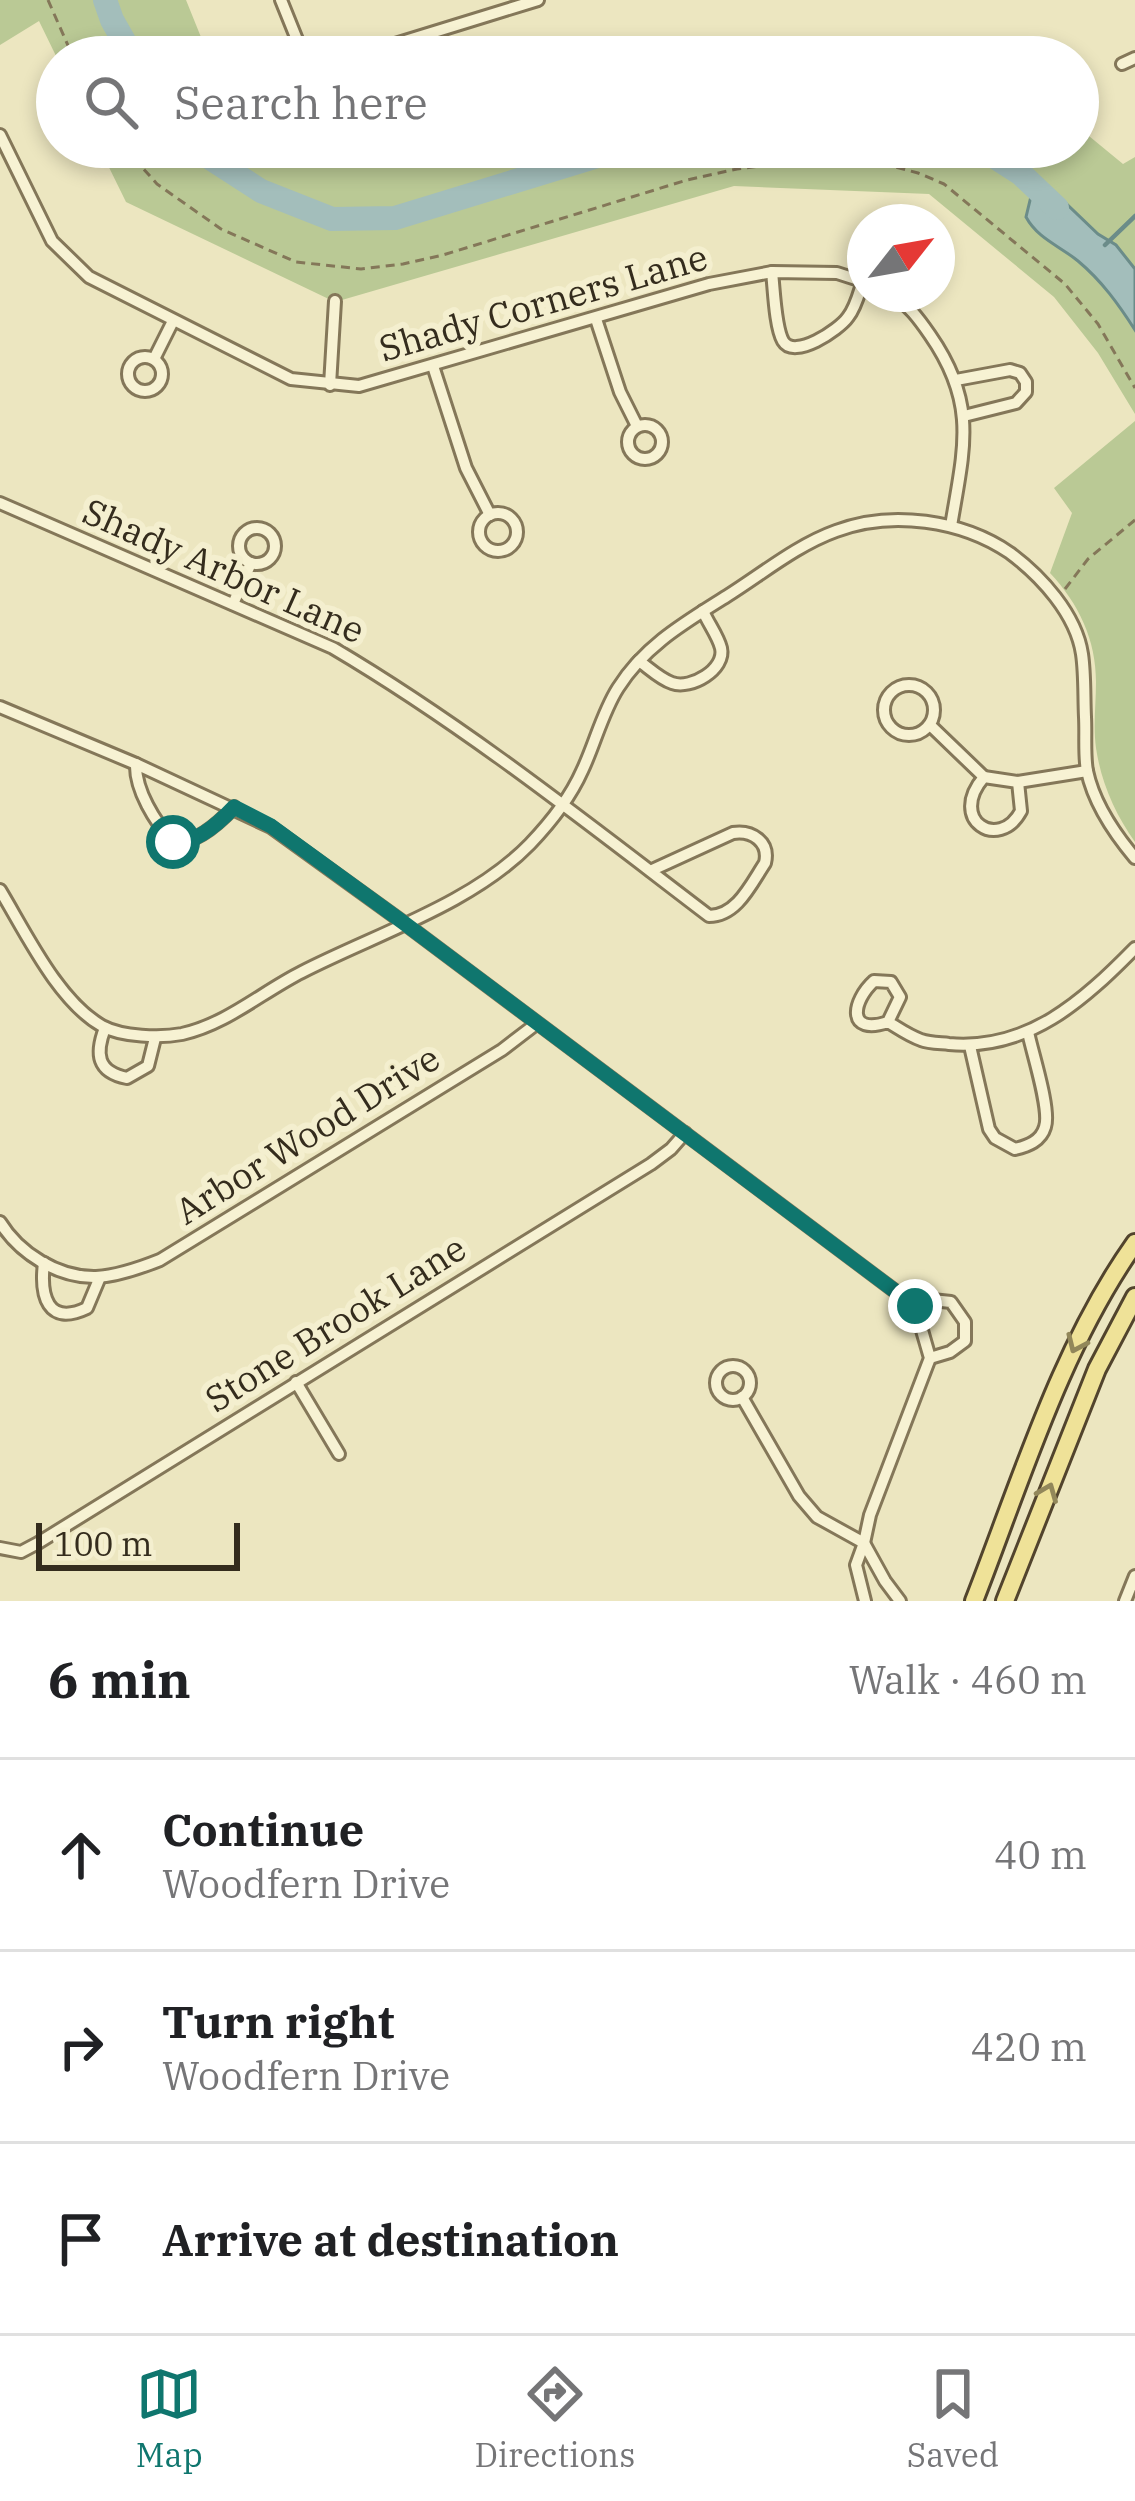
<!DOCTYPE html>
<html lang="en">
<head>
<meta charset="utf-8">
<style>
	:root { --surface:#fff; --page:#f6f6f6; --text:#202124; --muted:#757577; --line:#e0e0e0; --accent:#0f766e }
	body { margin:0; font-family:"IBM Plex Serif",serif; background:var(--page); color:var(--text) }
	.compass { position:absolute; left:847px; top:204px; width:108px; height:108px; border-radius:50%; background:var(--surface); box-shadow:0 6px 18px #0003; rotate:59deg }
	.scale { position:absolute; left:36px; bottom:30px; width:204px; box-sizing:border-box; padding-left:12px; border:6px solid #342c1d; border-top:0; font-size:33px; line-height:42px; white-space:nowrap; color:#342c1d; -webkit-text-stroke:9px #f4efcf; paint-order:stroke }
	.stop { position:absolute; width:36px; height:36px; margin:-27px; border:9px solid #0f766e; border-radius:50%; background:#fff }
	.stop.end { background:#0f766e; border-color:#fff; box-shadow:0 3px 12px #0008 }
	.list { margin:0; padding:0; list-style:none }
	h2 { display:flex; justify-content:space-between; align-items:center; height:156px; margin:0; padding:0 48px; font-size:51px }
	h2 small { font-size:39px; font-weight:400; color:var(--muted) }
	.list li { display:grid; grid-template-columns:78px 1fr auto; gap:36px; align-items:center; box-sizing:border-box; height:192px; padding:0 48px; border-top:3px solid var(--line) }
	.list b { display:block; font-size:45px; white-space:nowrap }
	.list p { margin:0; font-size:39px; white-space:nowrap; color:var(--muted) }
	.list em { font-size:39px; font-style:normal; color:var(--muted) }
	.icon { flex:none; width:66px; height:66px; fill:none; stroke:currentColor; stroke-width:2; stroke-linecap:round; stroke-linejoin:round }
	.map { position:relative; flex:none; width:1135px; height:1601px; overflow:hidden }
	.search { position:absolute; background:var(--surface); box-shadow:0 6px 18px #0003; left:36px; right:36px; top:36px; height:132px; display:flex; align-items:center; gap:30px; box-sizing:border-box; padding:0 42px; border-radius:66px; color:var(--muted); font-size:45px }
	.sheet { height:732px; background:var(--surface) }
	nav { display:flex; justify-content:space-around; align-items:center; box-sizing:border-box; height:168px; border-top:3px solid var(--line); background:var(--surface); font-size:33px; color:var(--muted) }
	nav a { display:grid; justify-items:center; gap:6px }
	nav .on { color:var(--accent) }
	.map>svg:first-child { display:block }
</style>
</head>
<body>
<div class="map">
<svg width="1135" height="1601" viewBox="0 0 1135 1601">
	<rect width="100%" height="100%" fill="#ece6c0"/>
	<g fill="#bac995">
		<polygon points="0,0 186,0 209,57 57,58 39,21 0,45"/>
		<polygon points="720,36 984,50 993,57 650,57"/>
		<polygon points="1078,127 1123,164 1135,157 1135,414 1098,353 1054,297 929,194 734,186 335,302 126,202 99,147 1078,147"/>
		<path d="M1135,421v421c-20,-28 -34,-60 -39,-94 -3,-22 0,-44 0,-66 0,-42 -17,-78 -46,-109l22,-60 -18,-25z"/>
	</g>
	<path fill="#a3bebb" stroke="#6b8c89" stroke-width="3" d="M1033,188l20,3 45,43 18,11 19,24v61c-16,-25 -33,-49 -57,-69 -18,-15 -40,-22 -52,-44z"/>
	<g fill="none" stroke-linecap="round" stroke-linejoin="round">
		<polyline stroke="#6b8c89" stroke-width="4.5" points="1105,245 1135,216"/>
		<g stroke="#a3bebb" stroke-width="24">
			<polyline points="105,0 112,20 133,57"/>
			<polyline points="193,147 261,191 332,219 395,218 627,147"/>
			<polyline points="979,147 1021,174 1057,208"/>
		</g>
		<defs>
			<g id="street">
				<polyline points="281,0 304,57"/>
				<polyline points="353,57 538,0"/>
				<polyline points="1122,64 1135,58"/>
				<polyline points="0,135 52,241 89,277 291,379 359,386 709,284 772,272 837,273 865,282"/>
				<path d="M772,272c2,17 3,55 11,69 11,19 56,-11 65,-24 8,-10 11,-24 15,-36"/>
				<path d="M891,294c17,10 28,25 39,41 48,69 34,113 21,191"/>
				<polyline points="596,319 620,392 637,426"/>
				<circle cx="145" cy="374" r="17"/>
				<polyline points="154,359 173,321"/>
				<polyline points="433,366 466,468 490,515"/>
				<polyline points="956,380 1010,370 1020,373 1026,382 1026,392 1016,403 964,416"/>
				<polyline points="330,385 335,301"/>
				<circle cx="645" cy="442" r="17"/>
				<path d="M0,503l333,145c132,78 254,175 376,268 28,0 42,-32 56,-53 5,-21 -13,-33 -32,-30l-83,38"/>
				<circle cx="498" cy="532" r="19"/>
				<circle cx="257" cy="546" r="18"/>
				<polyline points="233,604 251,563"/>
				<path d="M639,661c10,7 21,18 33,22 19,7 54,-14 49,-35 -3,-12 -13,-25 -18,-37"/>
				<circle cx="909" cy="710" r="25"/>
				<polyline points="0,707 136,764 271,827 404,923 915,1306 930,1358 870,1515 864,1543 856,1565 865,1601"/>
				<polyline points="930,725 984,777"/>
				<path d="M136,764c-1,26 19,58 37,78 22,3 46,-19 61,-35"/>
				<path d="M984,777l34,5 3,29c-22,41 -74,9 -37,-34z"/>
				<polyline points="1018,782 1087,771"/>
				<path d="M0,890c26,43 58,111 102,136 20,11 59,12 80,8 45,-10 80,-42 120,-62 74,-38 170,-68 228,-128 20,-21 40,-46 52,-73 13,-27 20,-58 36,-83 27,-43 68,-66 109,-92 35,-22 70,-51 109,-65 55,-21 126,-11 174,22 31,23 66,61 72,101 3,20 2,43 3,63 1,18 -1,38 2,54 7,33 27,62 48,87"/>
				<path d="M888,1022l12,-25 -9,-15 -17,-1c-22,20 -28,55 14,41 10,6 21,14 33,18 8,3 19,3 28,4 79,7 134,-43 186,-96"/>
				<path d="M105,1028c-10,26 -8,44 22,50l21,-12 7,-28"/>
				<path d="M970,1046l19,83 6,9 20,11c13,-3 26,-8 30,-22 6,-17 -13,-75 -17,-95"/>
				<path d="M0,1222c19,31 58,56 96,55 22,-1 44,-9 64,-17l342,-210 34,-26"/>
				<path d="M44,1263c-4,32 3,64 43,45l13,-31"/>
				<polyline points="915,1306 932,1300 951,1302 965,1322 965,1341 950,1352 930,1358"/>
				<circle cx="733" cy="1383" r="17"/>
				<polyline points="296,1382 339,1454"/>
				<polyline points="742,1397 799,1496 817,1517 864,1543"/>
				<polyline points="864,1543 885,1581 900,1601"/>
				<polyline points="0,1548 21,1552 38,1543 651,1164 671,1149 685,1133"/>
				<polyline points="1125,1601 1135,1576"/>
			</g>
			<g id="primary">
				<path d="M974,1601c47,-120 86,-252 161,-358"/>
				<polyline points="1005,1601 1097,1369 1135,1297"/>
			</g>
		</defs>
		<use href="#street" stroke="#847759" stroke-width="16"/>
		<use href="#primary" stroke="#52442d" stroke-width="22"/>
		<g stroke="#847759" stroke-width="3" stroke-dasharray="9 6" stroke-linecap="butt">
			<polyline points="48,0 73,57"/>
			<polyline points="124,147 157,184 221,229 296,262 361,269 403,264 443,255 687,180 737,169 784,163 888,165 918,173 944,184 1065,284 1098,324 1135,388"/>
			<polyline points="1065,589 1088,559 1135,520"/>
		</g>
		<use href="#street" stroke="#f7f2d3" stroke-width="10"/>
		<use href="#primary" stroke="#efe298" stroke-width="16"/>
	</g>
	<defs><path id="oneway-chevron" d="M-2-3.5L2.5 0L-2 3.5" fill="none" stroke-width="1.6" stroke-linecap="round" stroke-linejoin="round" transform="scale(3)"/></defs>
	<g stroke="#92875a">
		<use href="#oneway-chevron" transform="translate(1076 1344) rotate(114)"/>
		<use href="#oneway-chevron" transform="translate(1048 1492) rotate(-68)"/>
	</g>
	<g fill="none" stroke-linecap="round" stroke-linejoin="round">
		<path stroke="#0f766e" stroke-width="15" d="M173,842c22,3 46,-19 61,-35l37,19 133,97 511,383"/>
	</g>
	<g text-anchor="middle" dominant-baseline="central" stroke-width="12" stroke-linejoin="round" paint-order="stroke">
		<g font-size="36" fill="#342c1d" stroke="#f4efcf">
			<text transform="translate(543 302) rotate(-16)">Shady Corners Lane</text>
			<text transform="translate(224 570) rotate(24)">Shady Arbor Lane</text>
			<text transform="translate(307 1134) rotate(-32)">Arbor Wood Drive</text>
			<text transform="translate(335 1323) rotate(-32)">Stone Brook Lane</text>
		</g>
	</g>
</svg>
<svg class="compass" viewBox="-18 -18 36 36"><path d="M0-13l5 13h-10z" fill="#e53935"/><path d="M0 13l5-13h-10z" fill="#757577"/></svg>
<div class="scale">100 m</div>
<div class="stop" style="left:173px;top:842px"></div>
<div class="stop end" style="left:915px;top:1306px"></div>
<div class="search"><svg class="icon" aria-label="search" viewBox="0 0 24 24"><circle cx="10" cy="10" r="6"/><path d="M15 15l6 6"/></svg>Search here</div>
</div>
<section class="sheet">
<h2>6 min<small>Walk · 460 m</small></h2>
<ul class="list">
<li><svg class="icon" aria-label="ahead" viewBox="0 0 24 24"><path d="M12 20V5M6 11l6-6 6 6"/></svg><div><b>Continue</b><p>Woodfern Drive</p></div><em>40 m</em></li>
<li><svg class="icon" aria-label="right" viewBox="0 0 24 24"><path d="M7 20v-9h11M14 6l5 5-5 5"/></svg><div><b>Turn right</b><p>Woodfern Drive</p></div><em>420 m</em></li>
<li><svg class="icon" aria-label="arrive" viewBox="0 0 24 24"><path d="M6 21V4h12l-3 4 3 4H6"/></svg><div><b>Arrive at destination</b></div></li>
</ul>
</section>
<nav>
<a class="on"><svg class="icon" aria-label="map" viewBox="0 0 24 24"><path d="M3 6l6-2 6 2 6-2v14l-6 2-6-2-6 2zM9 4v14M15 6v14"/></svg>Map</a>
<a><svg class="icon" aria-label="directions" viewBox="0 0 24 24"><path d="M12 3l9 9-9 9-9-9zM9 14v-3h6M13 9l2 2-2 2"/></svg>Directions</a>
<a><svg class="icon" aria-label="saved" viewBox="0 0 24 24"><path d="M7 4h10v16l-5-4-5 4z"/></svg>Saved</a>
</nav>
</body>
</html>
